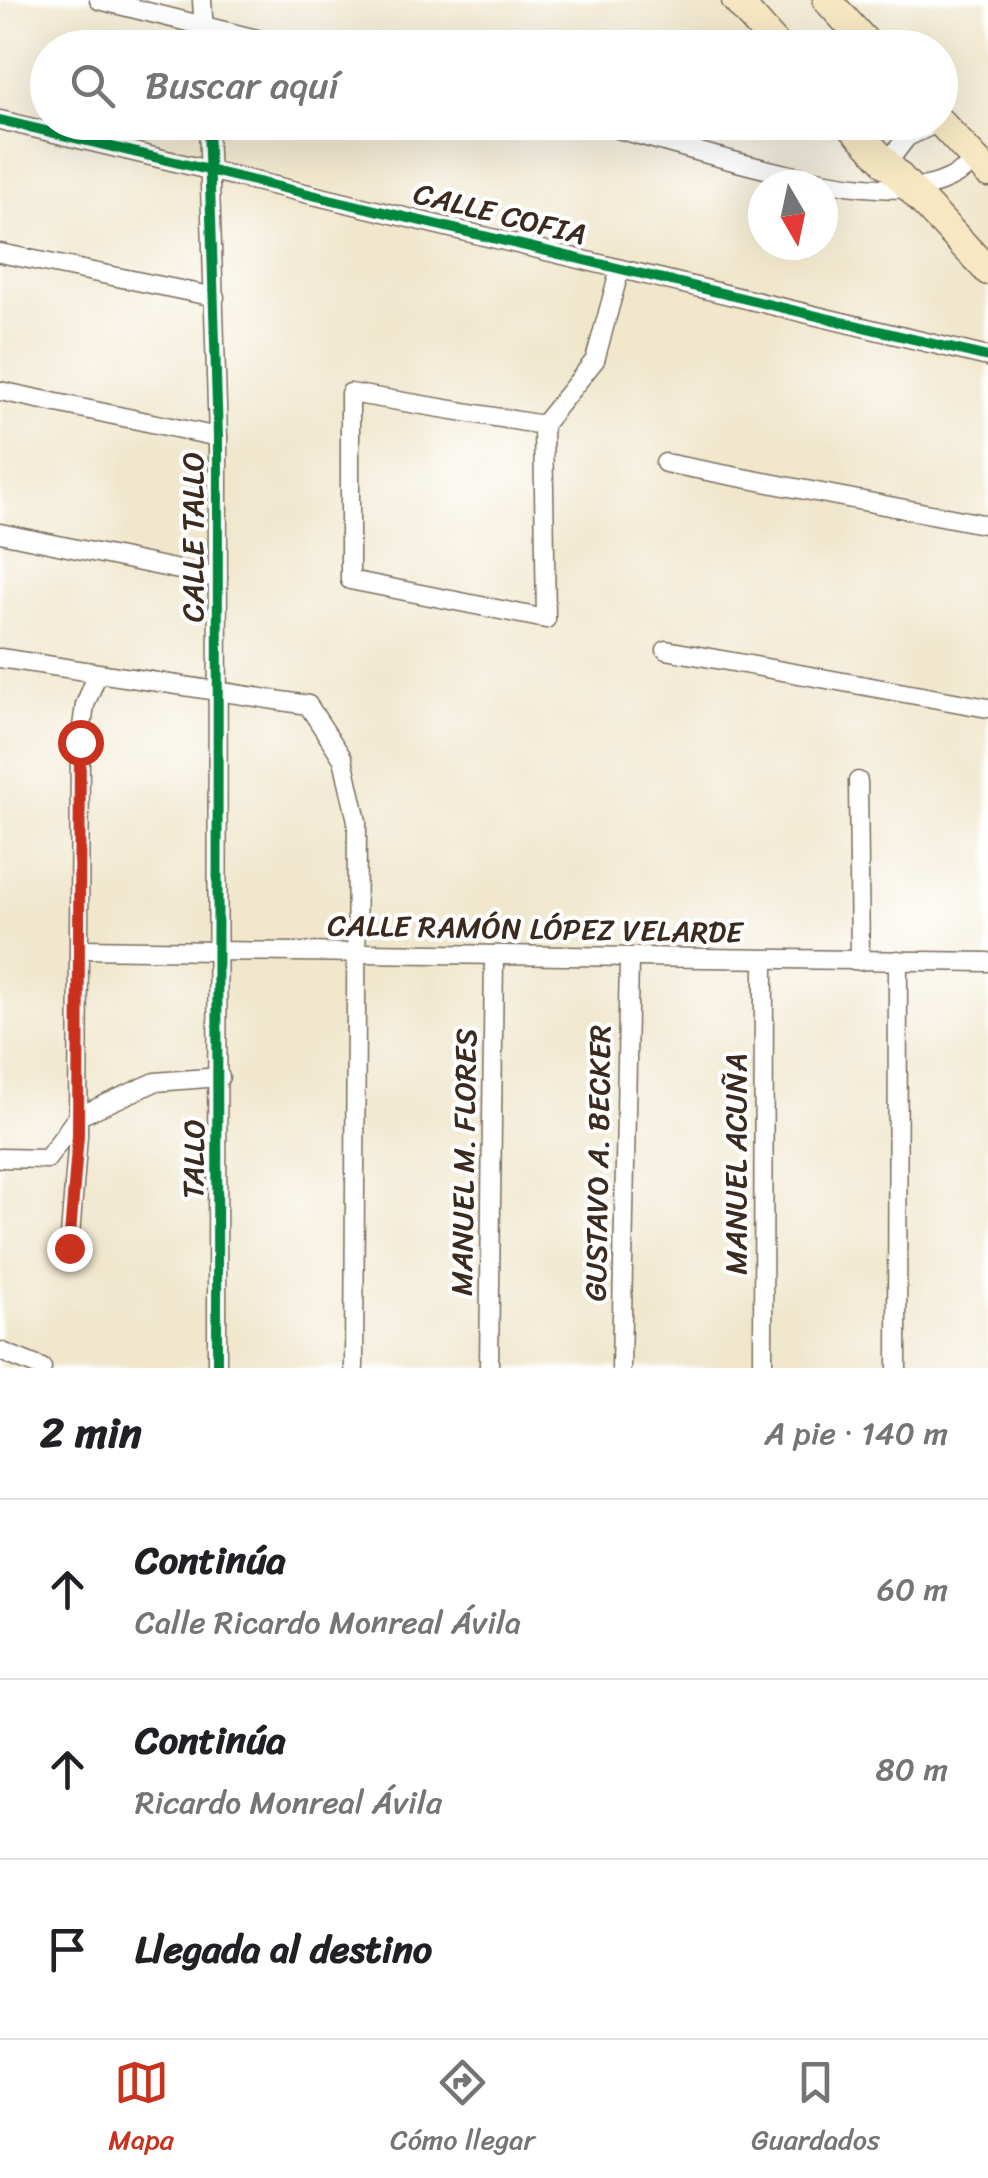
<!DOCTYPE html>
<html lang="es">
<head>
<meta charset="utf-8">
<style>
	:root { --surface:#fff; --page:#f2f2f2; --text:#202124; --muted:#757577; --line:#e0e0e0; --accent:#c8321e }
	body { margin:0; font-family:Sriracha,sans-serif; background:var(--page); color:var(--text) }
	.compass { position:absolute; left:748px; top:170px; width:90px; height:90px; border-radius:50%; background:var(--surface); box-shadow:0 10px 40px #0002; rotate:171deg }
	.stop { position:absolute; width:30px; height:30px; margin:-22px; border:8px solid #c8321e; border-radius:50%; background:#fff }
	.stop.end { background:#c8321e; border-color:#fff; box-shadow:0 2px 10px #0008 }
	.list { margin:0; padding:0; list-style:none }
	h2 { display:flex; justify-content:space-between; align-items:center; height:130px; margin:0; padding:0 40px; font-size:42px }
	h2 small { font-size:32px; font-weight:400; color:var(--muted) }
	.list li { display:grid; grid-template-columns:65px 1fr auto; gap:30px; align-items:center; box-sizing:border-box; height:180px; padding:0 40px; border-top:2px solid var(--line) }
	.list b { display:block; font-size:38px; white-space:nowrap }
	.list p { margin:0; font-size:32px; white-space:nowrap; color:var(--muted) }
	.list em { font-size:32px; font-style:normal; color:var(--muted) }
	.icon { flex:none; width:55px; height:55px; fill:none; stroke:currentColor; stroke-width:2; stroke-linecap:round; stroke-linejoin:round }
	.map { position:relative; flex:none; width:988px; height:1368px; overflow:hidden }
	.search { position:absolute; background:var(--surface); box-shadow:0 10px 40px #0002; left:30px; right:30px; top:30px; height:110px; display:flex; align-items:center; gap:25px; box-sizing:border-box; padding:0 35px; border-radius:55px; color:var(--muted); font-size:38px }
	.sheet { height:670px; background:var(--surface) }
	nav { display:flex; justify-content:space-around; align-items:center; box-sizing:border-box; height:140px; border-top:2px solid var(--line); background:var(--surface); font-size:28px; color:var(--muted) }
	nav a { display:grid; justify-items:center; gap:5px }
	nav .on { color:var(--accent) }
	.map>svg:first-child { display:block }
</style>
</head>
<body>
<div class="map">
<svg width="988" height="1368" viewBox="0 0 988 1368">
	<rect width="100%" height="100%" fill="#fff"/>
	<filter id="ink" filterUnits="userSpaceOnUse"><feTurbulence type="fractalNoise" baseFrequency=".01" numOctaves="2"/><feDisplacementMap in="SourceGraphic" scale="20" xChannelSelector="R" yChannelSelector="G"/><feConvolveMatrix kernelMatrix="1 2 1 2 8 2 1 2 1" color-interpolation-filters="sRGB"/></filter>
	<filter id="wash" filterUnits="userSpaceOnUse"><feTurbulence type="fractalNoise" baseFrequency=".0048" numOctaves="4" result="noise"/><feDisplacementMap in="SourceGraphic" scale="40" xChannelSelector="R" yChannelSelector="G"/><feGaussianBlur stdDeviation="2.25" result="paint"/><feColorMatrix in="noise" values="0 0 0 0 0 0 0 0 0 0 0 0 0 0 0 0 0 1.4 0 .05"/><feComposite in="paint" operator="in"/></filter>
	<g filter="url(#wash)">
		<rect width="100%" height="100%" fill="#f0e7cd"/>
	</g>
	<g filter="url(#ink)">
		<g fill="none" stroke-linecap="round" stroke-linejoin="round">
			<defs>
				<g id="street">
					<polyline points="99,0 293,48"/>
					<polyline points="202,0 205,48"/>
					<polyline points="0,120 988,357"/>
					<polyline points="208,122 218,437 217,1368"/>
					<path d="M592,122c89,23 234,73 322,66 25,-2 43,-12 62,-27"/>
					<polyline points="883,168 907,137 939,122"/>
					<polyline points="0,253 215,297"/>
					<polyline points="0,391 218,437"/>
					<polyline points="543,425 350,393 350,580 546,619 543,425 595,360 620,269"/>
					<polyline points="665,463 988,525"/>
					<polyline points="0,533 218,578"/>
					<polyline points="666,650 988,708"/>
					<polyline points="0,658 308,705 343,759 357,821 354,1368"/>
					<polyline points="858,781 860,961"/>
					<polyline points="81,949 988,962"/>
					<polyline points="0,1158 47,1159 77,1117 155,1082 220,1077"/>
					<polyline points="69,1248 78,1136 80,741 85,705 97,675"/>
					<polyline points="0,1351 42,1368"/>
					<polyline points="489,1368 494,956"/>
					<polyline points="621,1368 629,958"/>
					<polyline points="763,1368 764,960"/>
					<polyline points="897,1368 898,960"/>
				</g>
				<g id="secondary">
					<polyline points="736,0 779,48"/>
					<polyline points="827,0 871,48"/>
					<polyline points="848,122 988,271"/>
					<polyline points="940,122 988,173"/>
				</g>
			</defs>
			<use href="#street" stroke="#7a6c5b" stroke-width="21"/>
			<use href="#secondary" stroke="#7a6c5b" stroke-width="31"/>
			<use href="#street" stroke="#fff" stroke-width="18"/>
			<use href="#secondary" stroke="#f7e8c3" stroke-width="28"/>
			<defs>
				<g id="cycleway">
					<polyline points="0,120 988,357"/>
					<polyline points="208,122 218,437 217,1368"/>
				</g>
			</defs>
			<use href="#cycleway" stroke="#fff" stroke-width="16"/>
			<use href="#cycleway" stroke="#00873e" stroke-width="10"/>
		</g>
	</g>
	<g fill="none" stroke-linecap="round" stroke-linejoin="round" filter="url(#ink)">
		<polyline stroke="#c8321e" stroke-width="12" points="69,1248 78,1136 80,742"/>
	</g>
	<g text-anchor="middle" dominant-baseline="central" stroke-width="8" stroke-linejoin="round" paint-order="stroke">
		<g font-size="30" fill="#3b2a1e" stroke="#fff">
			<text transform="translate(500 214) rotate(14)">CALLE COFIA</text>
			<text transform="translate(193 537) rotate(-90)">CALLE TALLO</text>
			<text transform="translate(535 929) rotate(1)">CALLE RAMÓN LÓPEZ VELARDE</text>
			<text transform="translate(194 1159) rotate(-89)">TALLO</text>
			<text transform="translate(464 1162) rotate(-89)">MANUEL M. FLORES</text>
			<text transform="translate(598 1163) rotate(-89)">GUSTAVO A. BECKER</text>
			<text transform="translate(736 1164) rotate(-90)">MANUEL ACUÑA</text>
		</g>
	</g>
</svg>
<svg class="compass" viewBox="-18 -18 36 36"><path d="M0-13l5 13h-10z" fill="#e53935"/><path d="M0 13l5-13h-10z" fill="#757577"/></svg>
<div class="stop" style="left:80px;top:742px"></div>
<div class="stop end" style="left:69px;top:1248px"></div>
<div class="search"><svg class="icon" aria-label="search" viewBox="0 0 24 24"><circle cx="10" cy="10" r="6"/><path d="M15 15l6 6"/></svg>Buscar aquí</div>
</div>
<section class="sheet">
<h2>2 min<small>A pie · 140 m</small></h2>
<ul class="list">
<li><svg class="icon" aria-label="ahead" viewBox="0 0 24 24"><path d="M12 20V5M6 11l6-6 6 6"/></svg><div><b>Continúa</b><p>Calle Ricardo Monreal Ávila</p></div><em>60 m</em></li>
<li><svg class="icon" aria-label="ahead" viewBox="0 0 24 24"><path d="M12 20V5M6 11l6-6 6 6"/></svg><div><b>Continúa</b><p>Ricardo Monreal Ávila</p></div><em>80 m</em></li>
<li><svg class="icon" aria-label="arrive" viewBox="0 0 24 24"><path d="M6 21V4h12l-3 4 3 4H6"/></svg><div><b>Llegada al destino</b></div></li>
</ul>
</section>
<nav>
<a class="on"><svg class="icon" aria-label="map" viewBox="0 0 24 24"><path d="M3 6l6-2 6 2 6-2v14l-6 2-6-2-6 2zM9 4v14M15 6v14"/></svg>Mapa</a>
<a><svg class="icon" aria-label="directions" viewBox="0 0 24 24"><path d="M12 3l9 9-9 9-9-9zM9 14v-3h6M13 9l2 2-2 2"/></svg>Cómo llegar</a>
<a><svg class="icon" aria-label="saved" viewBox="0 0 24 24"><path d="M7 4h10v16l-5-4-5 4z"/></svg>Guardados</a>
</nav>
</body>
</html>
